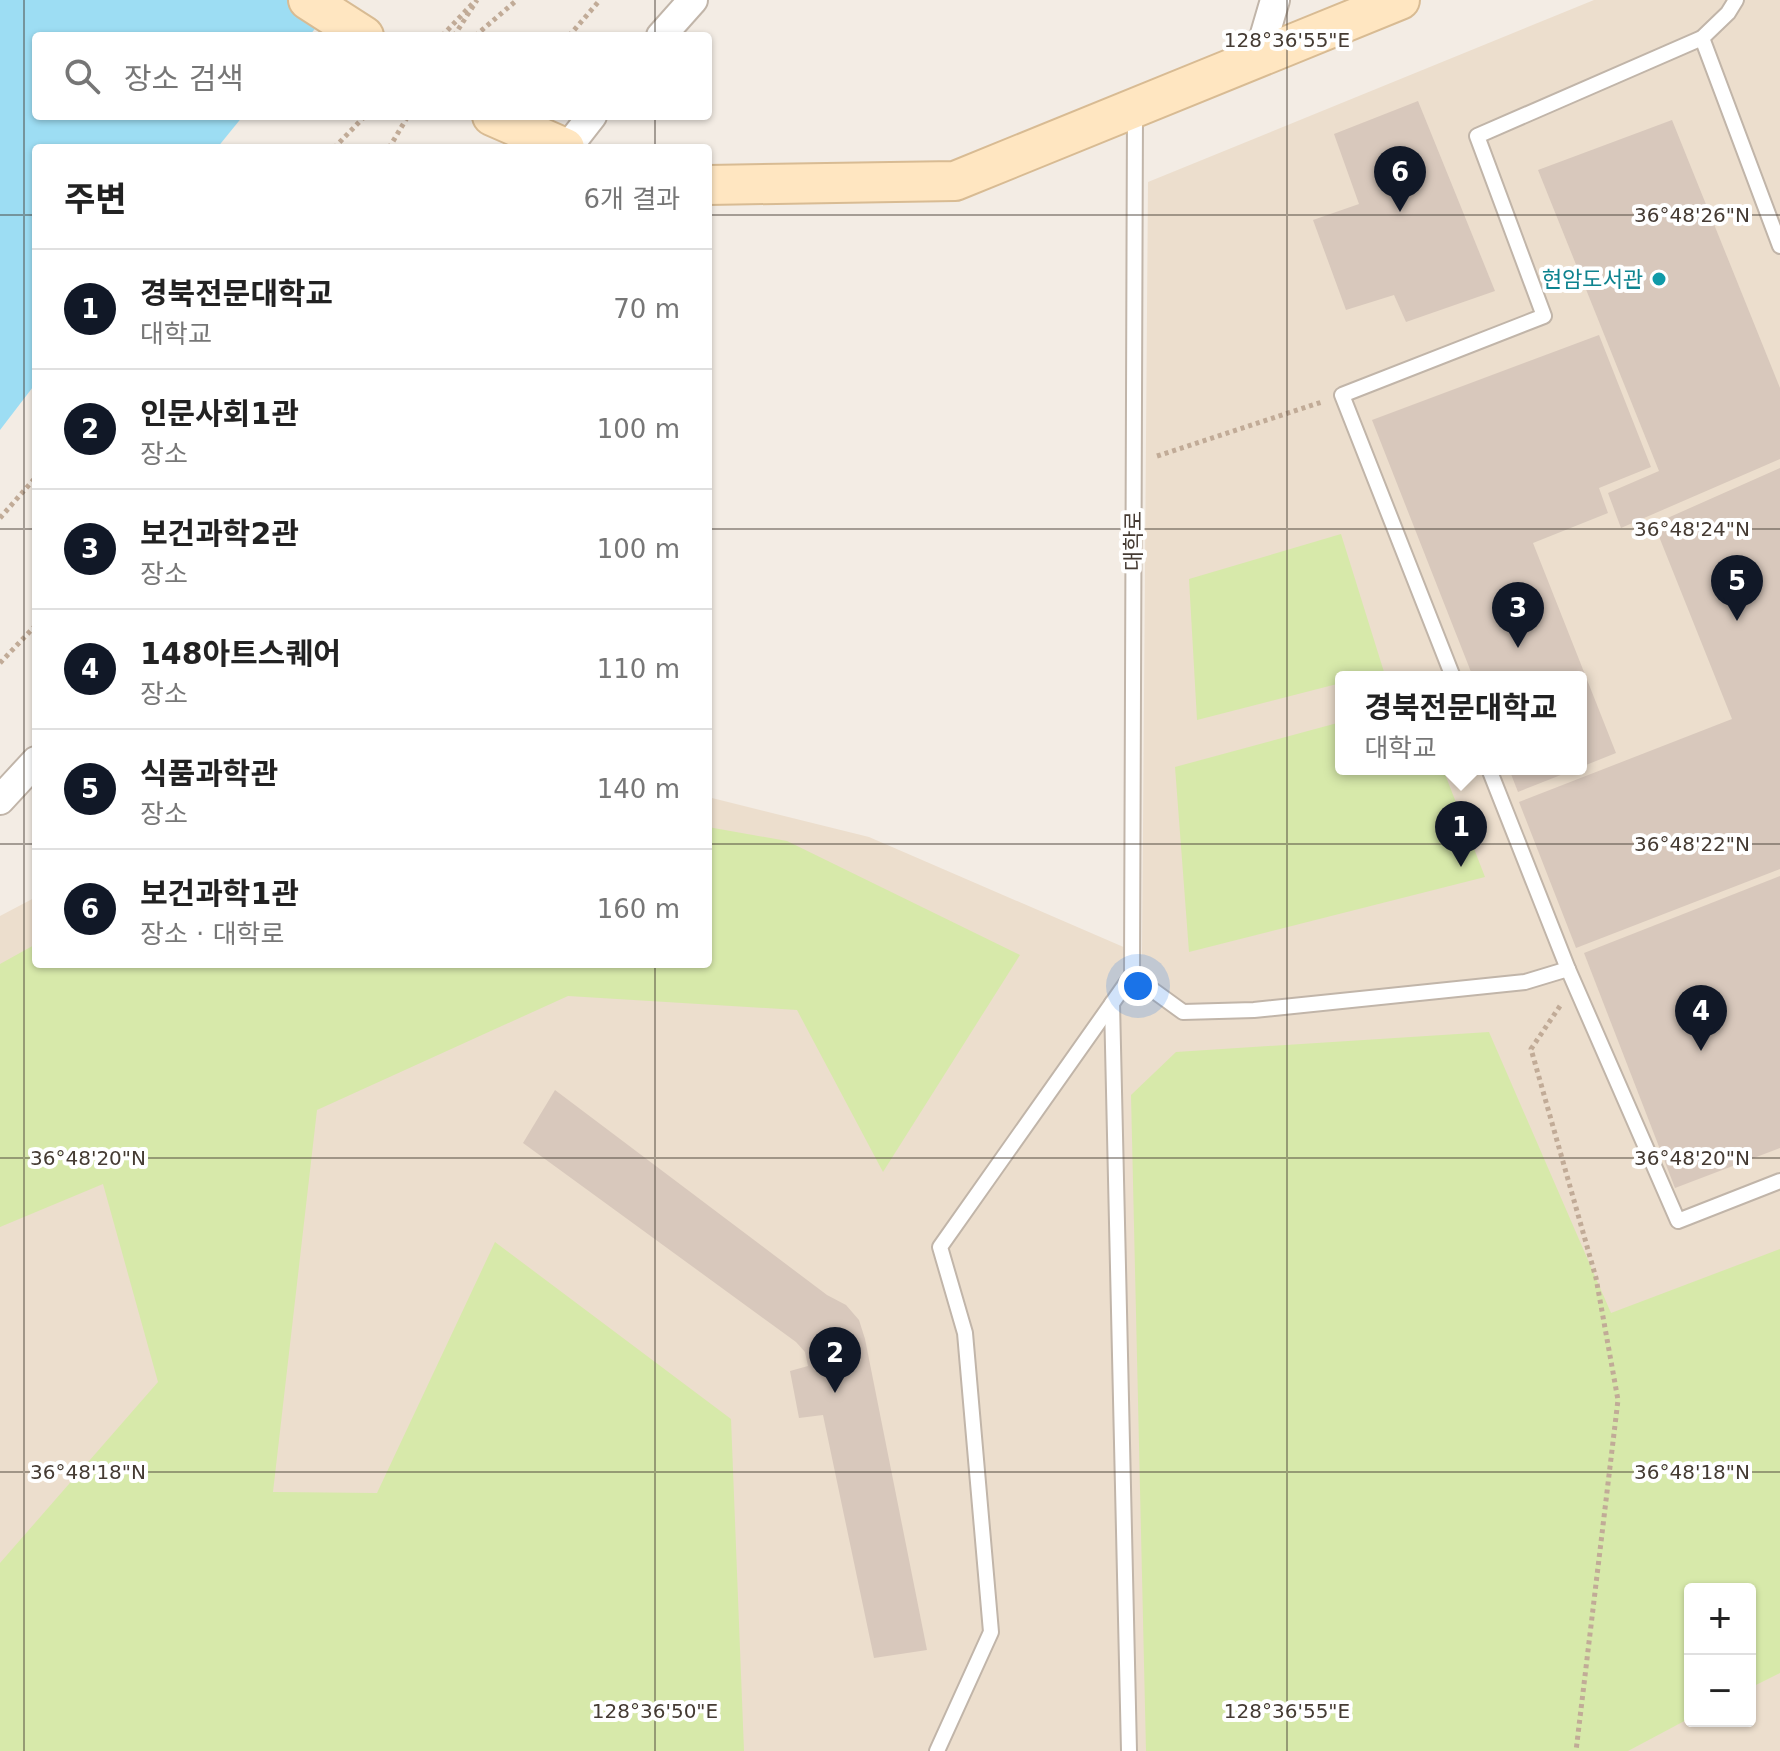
<!DOCTYPE html>
<html lang="ko">
<head>
<meta charset="utf-8">
<style>
	:root { --surface:#fff; --page:#f2f2f2; --text:#222; --muted:#767676; --line:#e0e0e0; --accent:#111827 }
	body { margin:0; font-family:"DejaVu Sans","Noto Sans KR",sans-serif; background:var(--page); color:var(--text) }
	.controls { position:absolute; right:24px; bottom:24px; display:grid; overflow:hidden; border-radius:8px; box-shadow:0 2px 6px #0004 }
	.controls button { width:72px; height:72px; display:grid; place-items:center; padding:0; border:0; border-bottom:2px solid var(--line); background:var(--surface); color:var(--text); font:40px sans-serif }
	.you { position:absolute; left:1138px; top:986px; width:28px; height:28px; margin:-20px; border:6px solid #fff; border-radius:50%; background:#1a73e8; box-shadow:0 0 0 12px #1a73e833 }
	.badge { display:grid; place-items:center; width:52px; height:52px; border-radius:50%; background:var(--accent); color:#fff; font-size:26px; font-weight:700 }
	.pin { position:absolute; translate:-50% -66px; filter:drop-shadow(0 2px 4px #0008) }
	.pin::after { content:''; position:absolute; top:42px; width:28px; height:24px; background:inherit; clip-path:polygon(0 0,100% 0,50% 100%) }
	.popup { position:absolute; left:1335px; top:671px; width:252px; height:104px; box-sizing:border-box; display:grid; place-content:center; border-radius:8px; background:var(--surface); filter:drop-shadow(0 2px 6px #0005); font-size:26px; white-space:nowrap; color:var(--muted) }
	.popup b { font-size:30px; color:var(--text) }
	.popup::after { content:''; position:absolute; left:50%; top:100%; margin-left:-16px; border:16px solid transparent; border-top-color:var(--surface) }
	.list { margin:0; padding:0; list-style:none }
	h2 { display:flex; justify-content:space-between; align-items:center; height:104px; margin:0; padding:0 32px; font-size:34px }
	h2 small { font-size:26px; font-weight:400; color:var(--muted) }
	.list li { display:grid; grid-template-columns:52px 1fr auto; gap:24px; align-items:center; box-sizing:border-box; height:120px; padding:0 32px; border-top:2px solid var(--line) }
	.list b { display:block; font-size:30px; white-space:nowrap }
	.list p { margin:0; font-size:26px; white-space:nowrap; color:var(--muted) }
	.list em { font-size:26px; font-style:normal; color:var(--muted) }
	.icon { flex:none; width:44px; height:44px; fill:none; stroke:currentColor; stroke-width:2; stroke-linecap:round; stroke-linejoin:round }
	.map { position:relative; flex:none; width:1780px; height:1751px; overflow:hidden }
	.search { position:absolute; background:var(--surface); box-shadow:0 2px 6px #0004; left:32px; top:32px; width:680px; height:88px; display:flex; align-items:center; gap:20px; box-sizing:border-box; padding:0 28px; border-radius:8px; color:var(--muted); font-size:30px }
	.panel { position:absolute; background:var(--surface); box-shadow:0 2px 6px #0004; left:32px; top:144px; width:680px; height:824px; border-radius:8px }
	.map>svg:first-child { display:block }
</style>
</head>
<body>
<div class="map">
<svg width="1780" height="1751" viewBox="0 0 1780 1751">
	<rect width="100%" height="100%" fill="#f3ece4"/>
	<path fill="#ecdecd" fill-rule="evenodd" d="M1594,0h186v1751h-1780v-835l36,-19v67h672v-167l161,40 273,118 6,-773zM1341,677h240v92h-240zM1690,1589h60v132h-60z"/>
	<g fill="#d7e9aa">
		<polygon points="1341,534 1384,672 1364,677 1341,677 1341,683 1197,720 1189,579"/>
		<polygon points="1341,722 1341,769 1443,769 1485,877 1189,952 1175,767"/>
		<polygon points="708,827 787,841 1020,955 883,1172 797,1010 568,996 317,1110 273,1492 377,1493 495,1242 731,1419 744,1751 0,1751 0,1563 158,1382 103,1184 0,1227 0,964 36,944 36,964 708,964"/>
		<polygon points="1489,1032 1611,1313 1780,1249 1780,1673 1750,1688 1750,1589 1690,1589 1690,1718 1628,1751 1146,1751 1131,1095 1176,1052"/>
	</g>
	<polygon fill="#9dddf3" points="0,0 339,0 309,36 36,36 36,116 243,116 217,148 36,148 36,383 0,430"/>
	<g fill="#d8c8bc">
		<polygon points="1418,101 1495,291 1406,322 1394,295 1346,310 1313,220 1359,204 1334,134"/>
		<polygon points="1672,120 1780,388 1780,459 1621,528 1608,493 1659,471 1538,170"/>
		<polygon points="1599,335 1651,467 1599,488 1608,513 1533,543 1616,753 1581,767 1581,677 1473,677 1372,420"/>
		<polygon points="1780,468 1780,869 1576,948 1519,802 1732,719 1654,524"/>
		<polygon points="1509,769 1576,769 1518,792"/>
		<polygon points="1780,876 1780,1148 1675,1188 1584,953"/>
		<polygon points="555,1090 827,1295 846,1305 859,1320 865,1339 927,1650 874,1658 823,1415 799,1418 790,1371 808,1366 805,1352 796,1342 523,1143"/>
	</g>
	<g fill="none" stroke-linecap="round" stroke-linejoin="round">
		<defs>
			<g id="service">
				<polyline points="1702,38 1780,246"/>
				<polyline points="1453,677 1342,395 1544,316 1477,136 1702,38 1728,13 1736,0"/>
				<polyline points="1489,769 1568,969"/>
				<polyline points="1132,975 1135,111"/>
				<polyline points="1132,975 1183,1012 1254,1010 1525,982 1568,969 1678,1221 1780,1181"/>
				<polyline points="1112,1003 1129,1751"/>
				<polyline points="937,1751 991,1632 965,1333 940,1247 1132,975"/>
			</g>
			<g id="minor">
				<polyline points="661,36 693,0"/>
				<polyline points="1258,58 1275,0"/>
				<polyline points="567,148 592,116"/>
				<polyline points="0,800 36,761"/>
			</g>
			<g id="secondary">
				<polyline points="308,0 364,36"/>
				<polyline points="492,116 565,148"/>
				<polyline points="708,185 955,181 1400,0"/>
			</g>
		</defs>
		<use href="#service" stroke="#c1b5a9" stroke-width="18"/>
		<use href="#minor" stroke="#c1b5a9" stroke-width="32"/>
		<use href="#secondary" stroke="#d8bb93" stroke-width="42"/>
		<g stroke="#c1ab97" stroke-width="5" stroke-dasharray="4 4" stroke-linecap="butt">
			<polyline points="442,36 473,3"/>
			<polyline points="454,36 477,0"/>
			<polyline points="475,36 517,0"/>
			<polyline points="569,36 600,0"/>
			<polyline points="334,148 365,116"/>
			<polyline points="389,148 408,116"/>
			<polyline points="1157,456 1322,402"/>
			<polyline points="0,518 36,477"/>
			<polyline points="0,663 36,625"/>
			<polyline points="1560,1006 1531,1049 1596,1278 1618,1400 1576,1751"/>
		</g>
		<use href="#service" stroke="#fff" stroke-width="14"/>
		<use href="#minor" stroke="#fff" stroke-width="28"/>
		<use href="#secondary" stroke="#ffe6c1" stroke-width="38"/>
	</g>
	<path fill="none" stroke="#453b33" stroke-width="2" stroke-opacity="0.45" d="M24,0v1751M655,0v36M1287,0v1751M655,116v32M0,215h36M708,215h1072M0,529h36M708,529h1072M0,844h36M708,844h1072M655,964v787M0,1158h1780M0,1472h1780"/>
	<circle fill="#0f9aa8" stroke="#fff" stroke-width="3" cx="1659" cy="279" r="8"/>
	<g text-anchor="middle" dominant-baseline="central" stroke-width="8" stroke-linejoin="round" paint-order="stroke">
		<g font-size="22" fill="#0d838f" stroke="#fff" text-anchor="end">
			<text x="1643" y="279">현암도서관</text>
		</g>
		<g font-size="22" fill="#453b33" stroke="#fff">
			<text transform="translate(1133 541) rotate(-90)">대학로</text>
		</g>
	</g>
	<g font-size="20" text-anchor="middle" fill="#453b33" stroke="#fff" stroke-width="8" stroke-linejoin="round" paint-order="stroke">
		<text x="1287" y="47">128°36'55"E</text>
		<text x="1692" y="222">36°48'26"N</text>
		<text x="1692" y="536">36°48'24"N</text>
		<text x="1692" y="851">36°48'22"N</text>
		<text x="88" y="1165">36°48'20"N</text>
		<text x="1692" y="1165">36°48'20"N</text>
		<text x="88" y="1479">36°48'18"N</text>
		<text x="1692" y="1479">36°48'18"N</text>
		<text x="655" y="1718">128°36'50"E</text>
		<text x="1287" y="1718">128°36'55"E</text>
	</g>
</svg>
<div class="controls">
<button>+</button>
<button>−</button>
</div>
<div class="you"></div>
<div class="pin badge" style="left:1461px;top:867px">1</div>
<div class="popup"><b>경북전문대학교</b>대학교</div>
<div class="pin badge" style="left:835px;top:1393px">2</div>
<div class="pin badge" style="left:1518px;top:648px">3</div>
<div class="pin badge" style="left:1701px;top:1051px">4</div>
<div class="pin badge" style="left:1737px;top:621px">5</div>
<div class="pin badge" style="left:1400px;top:212px">6</div>
<div class="search"><svg class="icon" aria-label="search" viewBox="0 0 24 24"><circle cx="10" cy="10" r="6"/><path d="M15 15l6 6"/></svg>장소 검색</div>
<section class="panel">
<h2>주변<small>6개 결과</small></h2>
<ul class="list">
<li><span class="badge">1</span><div><b>경북전문대학교</b><p>대학교</p></div><em>70 m</em></li>
<li><span class="badge">2</span><div><b>인문사회1관</b><p>장소</p></div><em>100 m</em></li>
<li><span class="badge">3</span><div><b>보건과학2관</b><p>장소</p></div><em>100 m</em></li>
<li><span class="badge">4</span><div><b>148아트스퀘어</b><p>장소</p></div><em>110 m</em></li>
<li><span class="badge">5</span><div><b>식품과학관</b><p>장소</p></div><em>140 m</em></li>
<li><span class="badge">6</span><div><b>보건과학1관</b><p>장소 · 대학로</p></div><em>160 m</em></li>
</ul>
</section>
</div>
</body>
</html>
